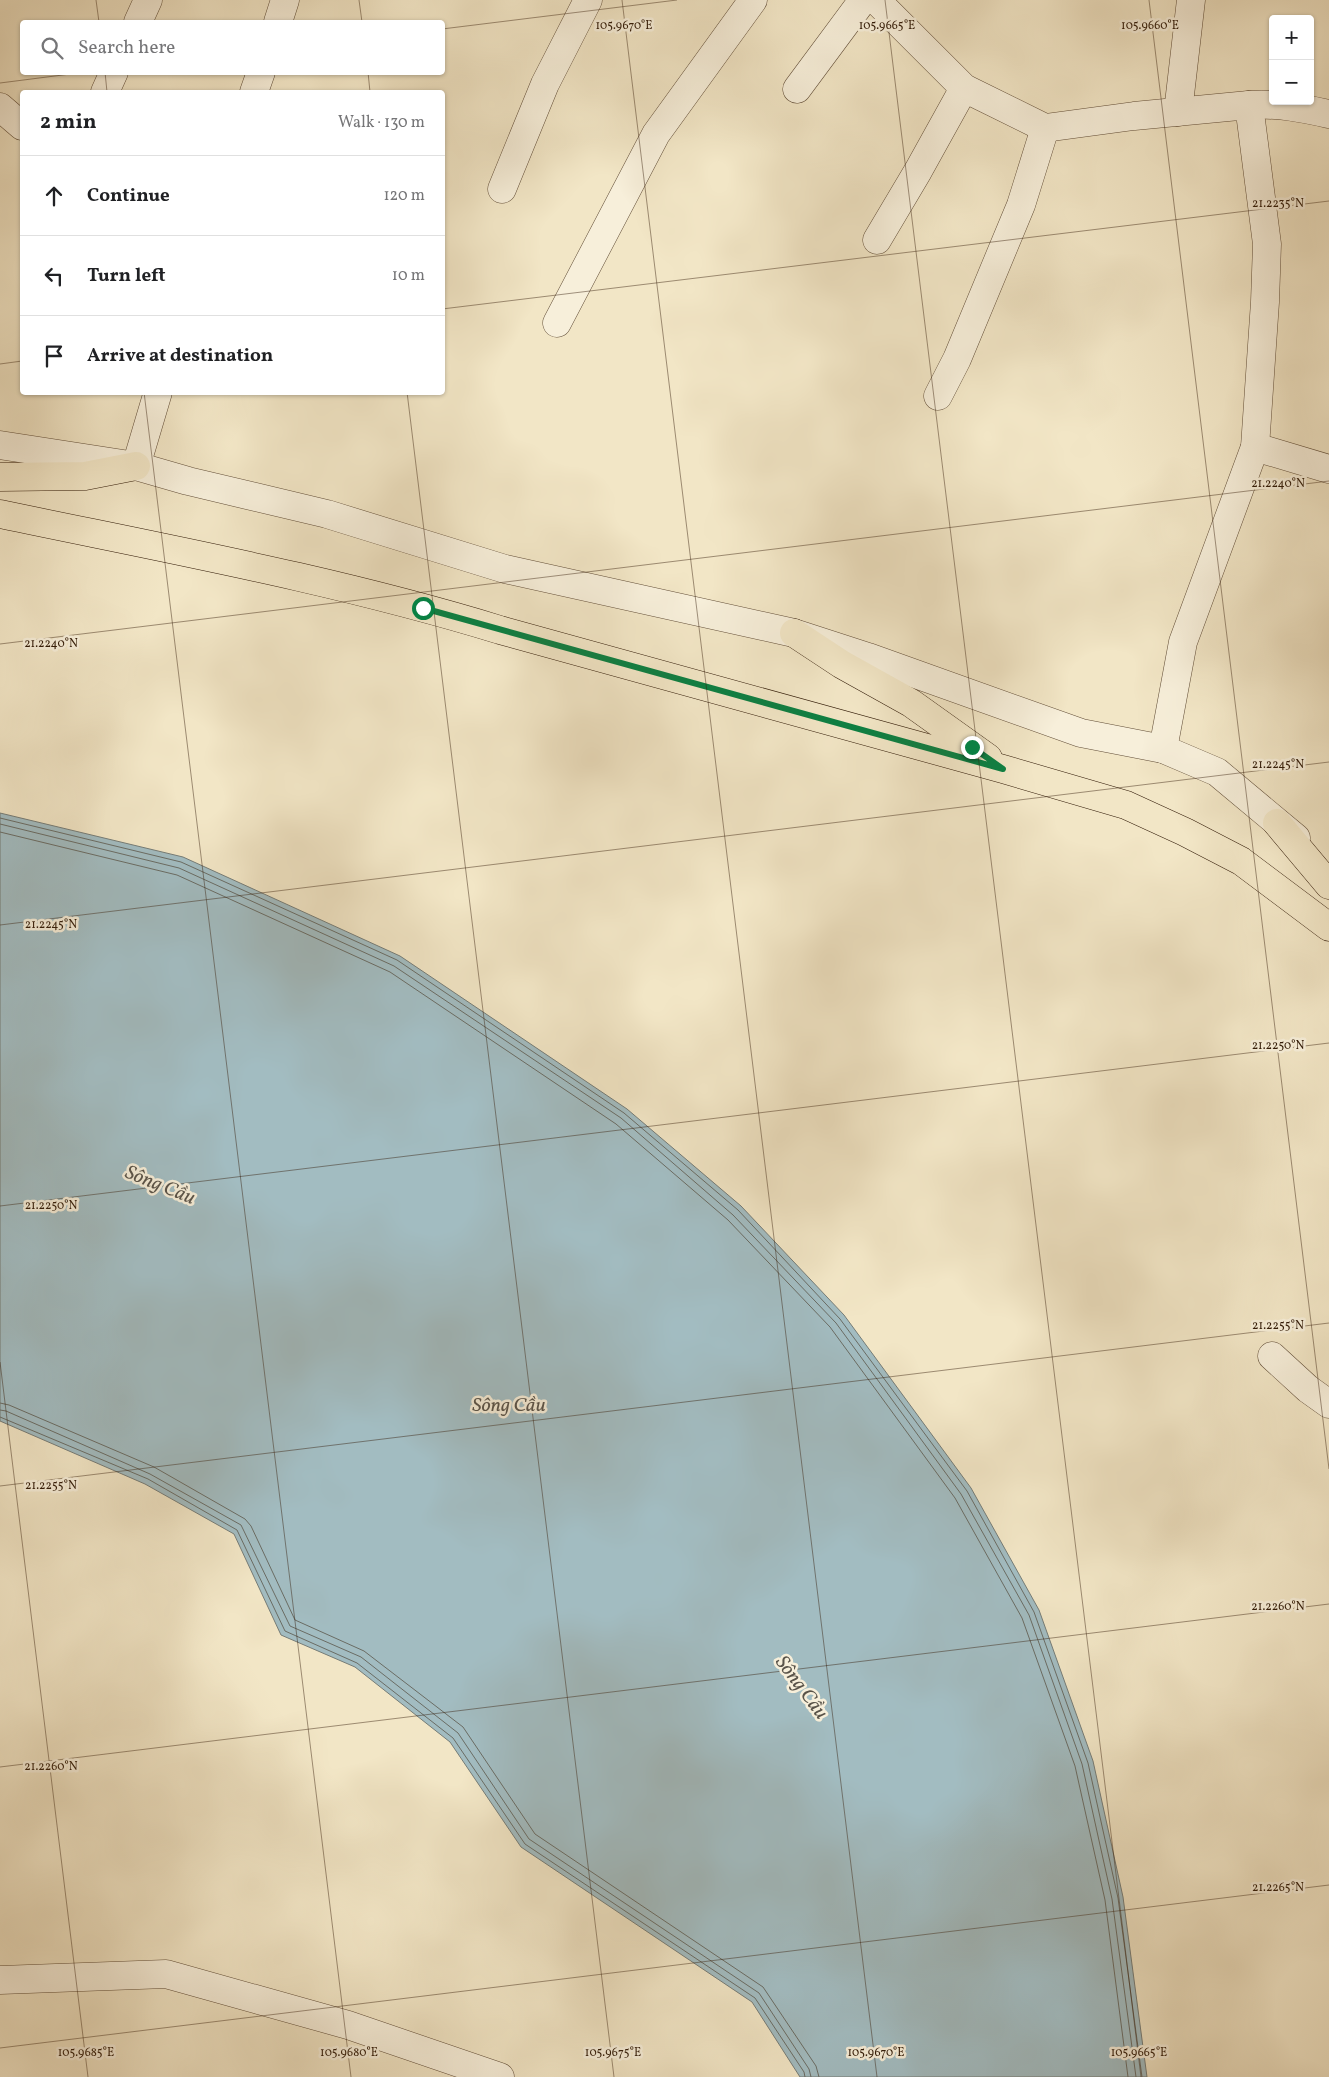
<!DOCTYPE html>
<html lang="en">
<head>
<meta charset="utf-8">
<style>
	:root { --surface:#fff; --page:#f6f6f6; --text:#202124; --muted:#757577; --line:#e0e0e0 }
	body { margin:0; font-family:Vollkorn,serif; background:var(--page); color:var(--text) }
	.controls { position:absolute; right:15px; top:15px; display:grid; overflow:hidden; border-radius:5px; box-shadow:0 1px 4px #0004 }
	.controls button { width:45px; height:45px; display:grid; place-items:center; padding:0; border:0; border-bottom:1px solid var(--line); background:var(--surface); color:var(--text); font:25px sans-serif }
	.stop { position:absolute; width:15px; height:15px; margin:-11px; border:4px solid #0b8043; border-radius:50%; background:#fff }
	.stop.end { background:#0b8043; border-color:#fff; box-shadow:0 1px 5px #0008 }
	.list { margin:0; padding:0; list-style:none }
	h2 { display:flex; justify-content:space-between; align-items:center; height:65px; margin:0; padding:0 20px; font-size:21px }
	h2 small { font-size:16px; font-weight:400; color:var(--muted) }
	.list li { display:grid; grid-template-columns:32px 1fr auto; gap:15px; align-items:center; box-sizing:border-box; height:80px; padding:0 20px; border-top:1px solid var(--line) }
	.list b { display:block; font-size:19px; white-space:nowrap }
	.list em { font-size:16px; font-style:normal; color:var(--muted) }
	.icon { flex:none; width:28px; height:28px; fill:none; stroke:currentColor; stroke-width:2; stroke-linecap:round; stroke-linejoin:round }
	.map { position:relative; flex:none; width:1329px; height:2077px; overflow:hidden }
	.search { position:absolute; background:var(--surface); box-shadow:0 1px 4px #0004; left:20px; top:20px; width:425px; height:55px; display:flex; align-items:center; gap:12px; box-sizing:border-box; padding:0 18px; border-radius:5px; color:var(--muted); font-size:19px }
	.panel { position:absolute; background:var(--surface); box-shadow:0 1px 4px #0004; left:20px; top:90px; width:425px; height:305px; border-radius:5px }
	.map>svg:first-child { display:block }
</style>
</head>
<body>
<div class="map">
<svg width="1329" height="2077" viewBox="0 0 1329 2077">
	<rect width="100%" height="100%" fill="#f2e6c6"/>
	<filter id="stains"><feTurbulence type="fractalNoise" baseFrequency=".004" numOctaves="4"/><feColorMatrix values="0 0 0 0 .2 0 0 0 0 .09 0 0 0 0 .02 0 0 0 .5 -.17"/></filter>
	<radialGradient id="worn" r=".72"><stop offset=".6" stop-color="#630" stop-opacity="0"/><stop offset="1" stop-color="#630" stop-opacity=".3"/></radialGradient>
	<polygon fill="#a2bcc1" stroke="#757c77" points="0,813 183,857 400,956 627,1109 741,1206 844,1315 971,1488 1039,1610 1093,1761 1123,1897 1147,2077 800,2077 752,2002 521,1847 450,1742 355,1667 281,1635 234,1534 145,1484 0,1421"/>
	<g fill="none" stroke-linecap="round" stroke-linejoin="round">
		<g stroke="#6a6c64" stroke-width="1">
			<polyline points="0,818 181,862 397,960 624,1113 738,1210 840,1319 967,1491 1034,1612 1088,1763 1118,1898 1142,2077"/>
			<polyline points="0,824 179,868 394,966 621,1118 733,1215 836,1323 961,1494 1029,1615 1082,1764 1112,1899 1136,2077"/>
			<polyline points="0,832 177,875 390,972 616,1124 728,1220 830,1327 955,1498 1022,1618 1075,1766 1105,1900 1128,2077"/>
			<polyline points="0,1403 9,1405 154,1467 245,1519 251,1526 295,1620 364,1651 463,1727 535,1834 763,1987 816,2066 819,2077"/>
			<polyline points="0,1410 6,1411 150,1474 241,1525 290,1626 361,1657 458,1733 529,1839 759,1993 809,2069 811,2077"/>
			<polyline points="0,1417 148,1479 237,1530 285,1631 357,1663 453,1738 525,1844 755,1998 804,2072 805,2077"/>
		</g>
		<defs>
			<g id="minor">
				<polyline points="876,0 964,88 1045,128 1134,116 1249,105 1267,244 1265,302 1255,447 1183,642 1163,749"/>
				<polyline points="138,22 148,0"/>
				<polyline points="278,22 285,0"/>
				<polyline points="797,89 863,0"/>
				<polyline points="105,92 114,72"/>
				<polyline points="254,92 261,72"/>
				<path d="M1249,105c28,-2 53,3 80,9"/>
				<polyline points="0,107 22,126"/>
				<polyline points="1178,112 1191,0"/>
				<polyline points="502,189 545,84 588,0"/>
				<polyline points="877,240 918,171 964,88"/>
				<polyline points="557,323 656,134 753,0"/>
				<polyline points="938,396 957,359 1021,205 1045,128"/>
				<polyline points="0,445 136,466 188,481 327,514 505,569 794,633 868,657 1081,733 1163,749 1217,772 1296,838"/>
				<polyline points="1255,447 1329,469"/>
				<polyline points="136,466 158,392"/>
				<polyline points="1272,1356 1308,1389 1329,1404"/>
				<polyline points="0,1980 166,1974 348,2025 500,2077"/>
			</g>
			<g id="major">
				<polyline points="0,477 85,476 136,466"/>
				<path d="M0,514c167,35 337,66 500,116l503,139 123,36 59,27 56,29 88,66"/>
				<polyline points="794,633 841,664 911,703 988,758"/>
				<polyline points="1277,823 1329,885"/>
			</g>
		</defs>
		<use href="#minor" stroke="#624e38" stroke-width="29"/>
		<use href="#major" stroke="#321b08" stroke-width="29"/>
		<use href="#minor" stroke="#f7efda" stroke-width="28"/>
		<use href="#major" stroke="#f2e6c6" stroke-width="28"/>
	</g>
	<g fill="none" stroke-linecap="round" stroke-linejoin="round">
		<polyline stroke="#0b8043" stroke-width="6" points="423,608 1003,769 972,747"/>
	</g>
	<path fill="none" stroke="#321b08" stroke-width="1" stroke-opacity="0.45" d="M96,0l3,22M359,0l3,22M622,0l255,2077M885,0l256,2077M1149,0l180,1469M442,29l235,-29M105,72l2,20M368,72l2,20M0,83l86,-11M442,309l887,-108M0,364l22,-3M144,392l207,1685M407,392l207,1685M0,644l1329,-163M0,925l1329,-163M0,1206l1329,-163M0,1362l88,715M0,1486l1329,-163M0,1767l1329,-163M0,2048l1329,-163"/>
	<g text-anchor="middle" dominant-baseline="central" stroke-width="5" stroke-linejoin="round" paint-order="stroke">
		<g font-size="20" font-style="italic" fill="#595349" stroke="#f7efda">
			<text transform="translate(160 1186) rotate(22)">Sông Cầu</text>
			<text x="509" y="1406">Sông Cầu</text>
			<text transform="translate(801 1688) rotate(53)">Sông Cầu</text>
		</g>
	</g>
	<g font-size="12" text-anchor="middle" fill="#321b08" stroke="#f7efda" stroke-width="5" stroke-linejoin="round" paint-order="stroke">
		<text x="1150" y="29">105.9660°E</text>
		<text x="624" y="29">105.9670°E</text>
		<text x="887" y="29">105.9665°E</text>
		<text x="1278" y="207">21.2235°N</text>
		<text x="1278" y="487">21.2240°N</text>
		<text x="51" y="647">21.2240°N</text>
		<text x="1278" y="768">21.2245°N</text>
		<text x="51" y="928">21.2245°N</text>
		<text x="1278" y="1049">21.2250°N</text>
		<text x="51" y="1209">21.2250°N</text>
		<text x="1278" y="1329">21.2255°N</text>
		<text x="51" y="1489">21.2255°N</text>
		<text x="1278" y="1610">21.2260°N</text>
		<text x="51" y="1770">21.2260°N</text>
		<text x="1278" y="1891">21.2265°N</text>
		<text x="86" y="2056">105.9685°E</text>
		<text x="349" y="2056">105.9680°E</text>
		<text x="613" y="2056">105.9675°E</text>
		<text x="876" y="2056">105.9670°E</text>
		<text x="1139" y="2056">105.9665°E</text>
	</g>
	<rect width="100%" height="100%" filter="url(#stains)"/>
	<rect width="100%" height="100%" fill="url(#worn)"/>
</svg>
<div class="controls">
<button>+</button>
<button>−</button>
</div>
<div class="stop" style="left:423px;top:608px"></div>
<div class="stop end" style="left:972px;top:747px"></div>
<div class="search"><svg class="icon" aria-label="search" viewBox="0 0 24 24"><circle cx="10" cy="10" r="6"/><path d="M15 15l6 6"/></svg>Search here</div>
<section class="panel">
<h2>2 min<small>Walk · 130 m</small></h2>
<ul class="list">
<li><svg class="icon" aria-label="ahead" viewBox="0 0 24 24"><path d="M12 20V5M6 11l6-6 6 6"/></svg><div><b>Continue</b></div><em>120 m</em></li>
<li><svg class="icon" aria-label="left" viewBox="0 0 24 24"><path d="M17 20v-9H6M10 6l-5 5 5 5"/></svg><div><b>Turn left</b></div><em>10 m</em></li>
<li><svg class="icon" aria-label="arrive" viewBox="0 0 24 24"><path d="M6 21V4h12l-3 4 3 4H6"/></svg><div><b>Arrive at destination</b></div></li>
</ul>
</section>
</div>
</body>
</html>
